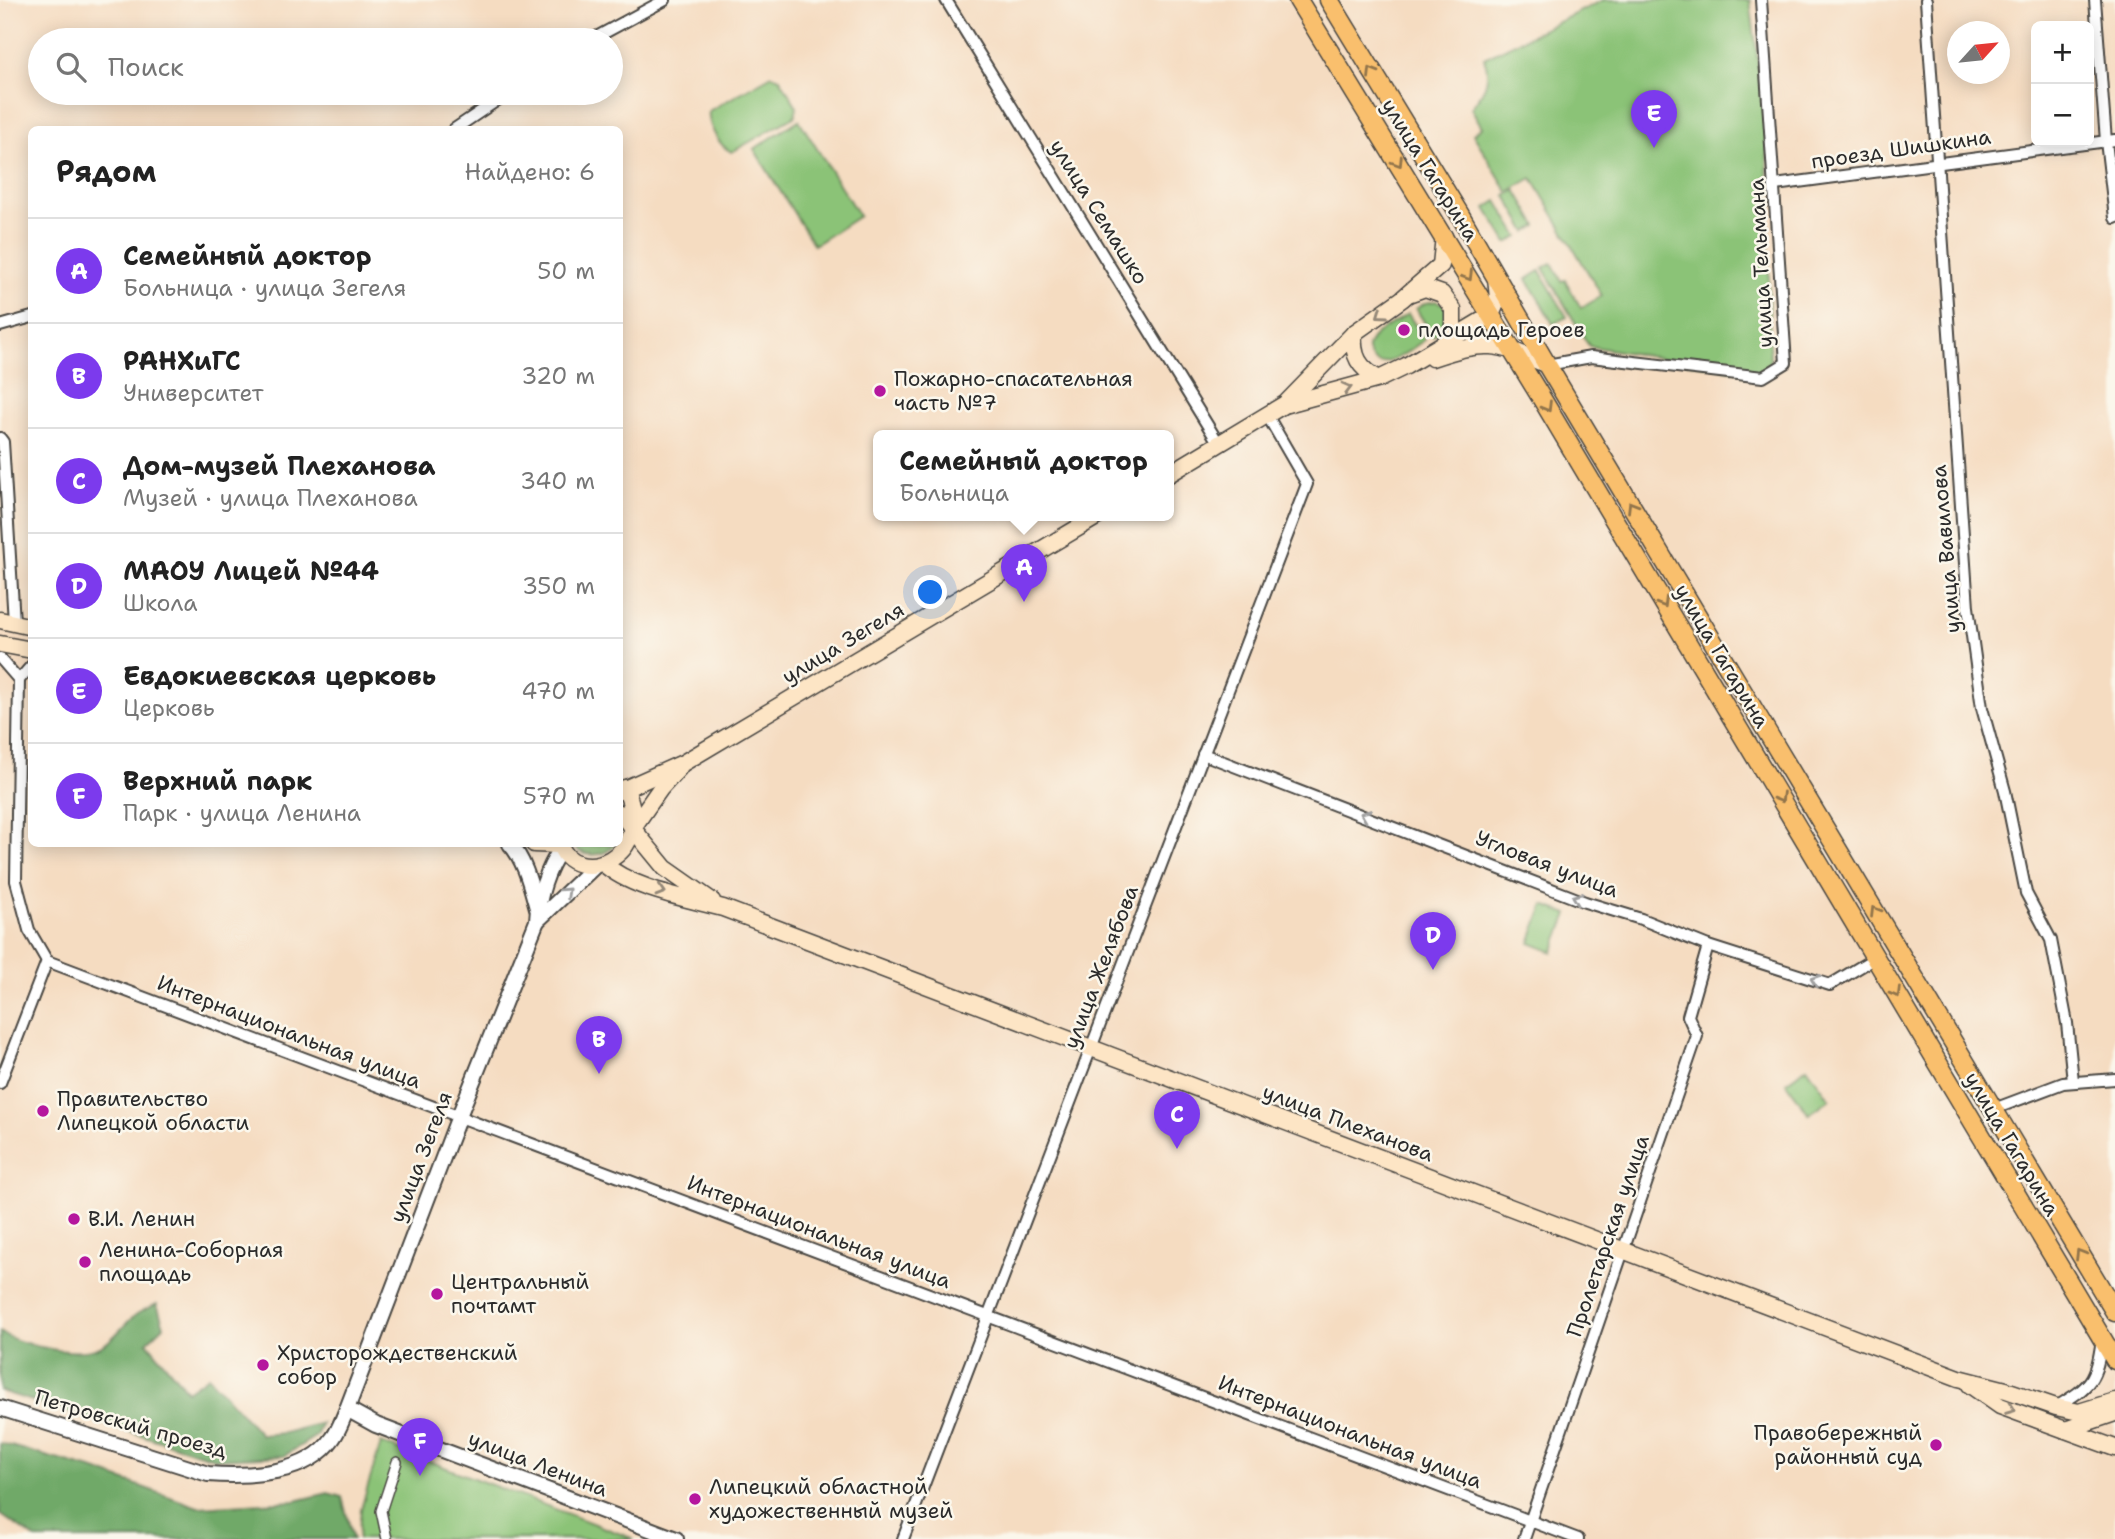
<!DOCTYPE html>
<html lang="ru">
<head>
<meta charset="utf-8">
<style>
	:root { --surface:#fff; --page:#f2f2f2; --text:#222; --muted:#767676; --line:#e0e0e0; --accent:#7c3aed }
	body { margin:0; font-family:"Shantell Sans",sans-serif; background:var(--page); color:var(--text) }
	.controls { position:absolute; right:21px; top:21px; display:grid; overflow:hidden; border-radius:10px; box-shadow:0 4px 18px #0003 }
	.controls button { width:63px; height:63px; display:grid; place-items:center; padding:0; border:0; border-bottom:2px solid var(--line); background:var(--surface); color:var(--text); font:35px sans-serif }
	.compass { position:absolute; left:1947px; top:21px; width:63px; height:63px; border-radius:50%; background:var(--surface); box-shadow:0 4px 18px #0003; rotate:63deg }
	.you { position:absolute; left:931px; top:593px; width:24px; height:24px; margin:-18px; border:5px solid #fff; border-radius:50%; background:#1a73e8; box-shadow:0 0 0 10px #1a73e833 }
	.badge { display:grid; place-items:center; width:46px; height:46px; border-radius:50%; background:var(--accent); color:#fff; font-size:23px; font-weight:700 }
	.pin { position:absolute; translate:-50% -58px; filter:drop-shadow(0 2px 4px #0008) }
	.pin::after { content:''; position:absolute; top:37px; width:24px; height:21px; background:inherit; clip-path:polygon(0 0,100% 0,50% 100%) }
	.popup { position:absolute; left:873px; top:430px; width:301px; height:91px; box-sizing:border-box; display:grid; place-content:center; border-radius:10px; background:var(--surface); filter:drop-shadow(0 2px 5px #0005); font-size:23px; white-space:nowrap; color:var(--muted) }
	.popup b { font-size:26px; color:var(--text) }
	.popup::after { content:''; position:absolute; left:50%; top:100%; margin-left:-14px; border:14px solid transparent; border-top-color:var(--surface) }
	.list { margin:0; padding:0; list-style:none }
	h2 { display:flex; justify-content:space-between; align-items:center; height:91px; margin:0; padding:0 28px; font-size:30px }
	h2 small { font-size:23px; font-weight:400; color:var(--muted) }
	.list li { display:grid; grid-template-columns:46px 1fr auto; gap:21px; align-items:center; box-sizing:border-box; height:105px; padding:0 28px; border-top:2px solid var(--line) }
	.list b { display:block; font-size:26px; white-space:nowrap }
	.list p { margin:0; font-size:23px; white-space:nowrap; color:var(--muted) }
	.list em { font-size:23px; font-style:normal; color:var(--muted) }
	.icon { flex:none; width:38px; height:38px; fill:none; stroke:currentColor; stroke-width:2; stroke-linecap:round; stroke-linejoin:round }
	.map { position:relative; flex:none; width:2115px; height:1539px; overflow:hidden }
	.search { position:absolute; background:var(--surface); box-shadow:0 4px 18px #0003; left:28px; top:28px; width:595px; height:77px; display:flex; align-items:center; gap:18px; box-sizing:border-box; padding:0 24px; border-radius:38px; color:var(--muted); font-size:26px }
	.panel { position:absolute; background:var(--surface); box-shadow:0 4px 18px #0003; left:28px; top:126px; width:595px; height:721px; border-radius:10px }
	.map>svg:first-child { display:block }
</style>
</head>
<body>
<div class="map">
<svg width="2115" height="1539" viewBox="0 0 2115 1539">
	<rect width="100%" height="100%" fill="#fbf7ec"/>
	<filter id="ink" filterUnits="userSpaceOnUse"><feTurbulence type="fractalNoise" baseFrequency=".0143" numOctaves="2"/><feDisplacementMap in="SourceGraphic" scale="14" xChannelSelector="R" yChannelSelector="G"/><feConvolveMatrix kernelMatrix="1 2 1 2 8 2 1 2 1" color-interpolation-filters="sRGB"/></filter>
	<filter id="wash" filterUnits="userSpaceOnUse"><feTurbulence type="fractalNoise" baseFrequency=".00686" numOctaves="4" result="noise"/><feDisplacementMap in="SourceGraphic" scale="28" xChannelSelector="R" yChannelSelector="G"/><feGaussianBlur stdDeviation="1.57" result="paint"/><feColorMatrix in="noise" values="0 0 0 0 0 0 0 0 0 0 0 0 0 0 0 0 0 1.4 0 .05"/><feComposite in="paint" operator="in"/></filter>
	<g filter="url(#wash)">
		<rect width="100%" height="100%" fill="#f5dcc1"/>
		<g fill="#8bc377" stroke="#5b7751" stroke-width="2">
			<path d="M1603,0h147l17,133 3,229 -8,13 -173,-29 -46,-78 9,-5 10,18 3,-1 16,28 21,-12 -70,-118 -24,14 -35,-58 9,-7 -11,-19c13,-16 21,-30 13,-50z"/>
			<path d="M772,75l8,3 17,29 -2,9 -63,36c-13,-5 -25,-28 -23,-41z"/>
			<polygon points="799,120 859,216 814,245 754,149"/>
			<polygon points="1516,190 1537,226 1527,232 1506,196"/>
			<polygon points="1497,201 1519,237 1507,243 1486,208"/>
			<polygon points="1540,271 1567,317 1553,324 1527,279"/>
			<polygon points="1437,301 1445,305 1449,320 1442,330 1433,336 1416,309 1425,303"/>
			<path d="M1408,314l17,26c-12,7 -26,20 -39,22 -6,2 -10,1 -14,-4 -17,-18 24,-36 36,-44z"/>
			<path d="M571,844h46c-14,13 -33,15 -46,0z"/>
			<polygon points="1544,905 1568,914 1553,952 1530,943"/>
			<polygon points="1807,1067 1830,1099 1809,1114 1786,1082"/>
			<polygon points="381,1443 634,1539 358,1539 361,1509"/>
		</g>
		<g fill="#70a968" stroke="#4e6a4a" stroke-width="2">
			<path d="M157,1304l7,22 -17,16 40,49 21,-15 53,59 23,-2 38,-10 -6,13 -32,20 -67,3 -217,-68v-59c21,14 84,28 105,12 12,-8 20,-22 32,-30 6,-4 14,-7 20,-10z"/>
			<polygon points="0,1443 95,1470 198,1507 295,1501 328,1493 342,1497 353,1539 36,1539 0,1514"/>
		</g>
	</g>
	<g filter="url(#ink)">
		<g fill="none" stroke-linecap="round" stroke-linejoin="round">
			<defs>
				<polyline id="pedestrian" points="387,1539 381,1511 397,1462"/>
				<g id="minor">
					<polyline points="946,0 1219,444"/>
					<polyline points="1926,0 1968,607 1982,708 2005,791 2026,893 2051,940 2067,1023 2073,1081"/>
					<polyline points="2095,0 2106,141 2115,218"/>
					<polyline points="591,40 665,0"/>
					<polyline points="453,130 508,93"/>
					<polyline points="1775,185 2115,140"/>
					<polyline points="0,326 32,317"/>
					<polyline points="1547,365 1591,357 1763,377 1786,363 1761,0"/>
					<polyline points="0,438 3,442 14,622"/>
					<polyline points="0,658 19,680"/>
					<polyline points="32,665 19,680 16,881 29,930 47,961"/>
					<polyline points="1203,754 1585,902 1641,919 1708,946 1830,985 1875,958"/>
					<polyline points="47,961 1578,1539"/>
					<polyline points="0,1083 47,961"/>
					<polyline points="1994,1109 2063,1083 2115,1079"/>
					<path d="M2056,1407c36,-22 40,-26 46,-68"/>
					<polyline points="903,1539 1307,484 1267,415"/>
					<polyline points="1524,1539 1697,1036 1688,1016 1708,946"/>
				</g>
				<g id="tertiary">
					<path d="M510,844c15,16 21,43 27,64"/>
					<polyline points="537,921 596,865"/>
					<path d="M0,1408l208,66c40,3 100,1 125,-36 6,-8 10,-20 14,-29l112,-293 78,-195c1,-24 10,-52 24,-72"/>
					<polyline points="347,1409 376,1425 676,1539"/>
				</g>
				<g id="secondary">
					<polyline points="1411,293 1425,288 1442,294 1453,309 1453,327 1444,344"/>
					<path d="M1354,333c-2,23 5,35 25,46"/>
					<path d="M1432,358c54,-18 64,-16 115,7"/>
					<polyline points="1287,404 1379,379 1406,366 1491,315 1498,299 1496,277"/>
					<polyline points="1169,474 1285,404 1354,333 1402,299 1441,265 1444,236"/>
					<polyline points="0,620 32,627"/>
					<polyline points="0,644 32,650"/>
					<polyline points="620,791 683,763 1098,516"/>
					<polyline points="620,813 665,868 712,901"/>
					<polyline points="632,829 660,789 679,768"/>
					<polyline points="534,844 560,845"/>
					<path d="M560,844c12,43 99,17 65,-56"/>
					<path d="M603,863c28,26 83,35 120,45l1236,470 47,12 50,17 23,5 36,-11"/>
					<polyline points="1970,1385 2000,1406 2115,1448"/>
					<polyline points="2068,1429 2115,1413"/>
				</g>
				<g id="primary">
					<polyline points="1298,0 1542,399 2115,1360"/>
					<polyline points="1329,0 1460,215 1547,365 2115,1312"/>
				</g>
			</defs>
			<use href="#pedestrian" stroke="#494642" stroke-width="12"/>
			<use href="#minor" stroke="#494642" stroke-width="14"/>
			<use href="#tertiary" stroke="#494642" stroke-width="18"/>
			<use href="#secondary" stroke="#494642" stroke-width="19"/>
			<use href="#primary" stroke="#494642" stroke-width="21"/>
			<use href="#pedestrian" stroke="#fff" stroke-width="9"/>
			<use href="#minor" stroke="#fff" stroke-width="10"/>
			<use href="#tertiary" stroke="#fff" stroke-width="14"/>
			<use href="#secondary" stroke="#fde5c5" stroke-width="16"/>
			<use href="#primary" stroke="#f9bf6d" stroke-width="18"/>
		</g>
		<defs><path id="oneway-chevron" d="M-2-3.5L2.5 0L-2 3.5" fill="none" stroke-width="1.6" stroke-linecap="round" stroke-linejoin="round" transform="scale(1.75)"/></defs>
		<g stroke="#92754c">
			<use href="#oneway-chevron" transform="translate(1372 72) rotate(-121)"/>
			<use href="#oneway-chevron" transform="translate(1398 162) rotate(58)"/>
			<use href="#oneway-chevron" transform="translate(1468 276) rotate(59)"/>
			<use href="#oneway-chevron" transform="translate(1547 407) rotate(59)"/>
			<use href="#oneway-chevron" transform="translate(1632 506) rotate(-121)"/>
			<use href="#oneway-chevron" transform="translate(1663 603) rotate(59)"/>
			<use href="#oneway-chevron" transform="translate(1780 798) rotate(59)"/>
			<use href="#oneway-chevron" transform="translate(1875 911) rotate(-121)"/>
			<use href="#oneway-chevron" transform="translate(1896 993) rotate(59)"/>
			<use href="#oneway-chevron" transform="translate(2080 1254) rotate(-121)"/>
		</g>
		<g stroke="#948878">
			<use href="#oneway-chevron" transform="translate(1381 314) rotate(145)"/>
			<use href="#oneway-chevron" transform="translate(1347 388) rotate(-15)"/>
			<use href="#oneway-chevron" transform="translate(661 891) rotate(16)"/>
			<use href="#oneway-chevron" transform="translate(2011 1409) rotate(21)"/>
		</g>
		<g stroke="#a0a0a0">
			<use href="#oneway-chevron" transform="translate(1365 815) rotate(-159)"/>
			<use href="#oneway-chevron" transform="translate(566 892) rotate(-43)"/>
			<use href="#oneway-chevron" transform="translate(1577 898) rotate(-159)"/>
			<use href="#oneway-chevron" transform="translate(1815 980) rotate(-161)"/>
		</g>
	</g>
	<g fill="#b5179e" stroke="#fbf7ec" stroke-width="2.5">
		<circle cx="1404" cy="330" r="7"/>
		<circle cx="880" cy="391" r="7"/>
		<circle cx="43" cy="1111" r="7"/>
		<circle cx="74" cy="1219" r="7"/>
		<circle cx="85" cy="1262" r="7"/>
		<circle cx="437" cy="1294" r="7"/>
		<circle cx="263" cy="1365" r="7"/>
		<circle cx="1936" cy="1445" r="7"/>
		<circle cx="695" cy="1499" r="7"/>
	</g>
	<g text-anchor="middle" dominant-baseline="central" stroke-width="5" stroke-linejoin="round" paint-order="stroke">
		<g font-size="21" fill="#2b2b2b" stroke="#fbf7ec">
			<text transform="translate(1901 149) rotate(-8)">проезд Шишкина</text>
			<text transform="translate(1430 170) rotate(58)">улица Гагарина</text>
			<text transform="translate(1099 212) rotate(58)">улица Семашко</text>
			<text transform="translate(1761 263) rotate(-93)">улица Тельмана</text>
			<text transform="translate(1946 549) rotate(-95)">улица Вавилова</text>
			<text transform="translate(843 643) rotate(-31)">улица Зегеля</text>
			<text transform="translate(1722 656) rotate(59)">улица Гагарина</text>
			<text transform="translate(1547 864) rotate(21)">Угловая улица</text>
			<text transform="translate(1101 967) rotate(-69)">улица Желябова</text>
			<text transform="translate(289 1032) rotate(21)">Интернациональная улица</text>
			<text transform="translate(1348 1123) rotate(21)">улица Плеханова</text>
			<text transform="translate(2012 1144) rotate(59)">улица Гагарина</text>
			<text transform="translate(421 1157) rotate(-69)">улица Зегеля</text>
			<text transform="translate(819 1232) rotate(21)">Интернациональная улица</text>
			<text transform="translate(1608 1236) rotate(-71)">Пролетарская улица</text>
			<text transform="translate(131 1424) rotate(16)">Петровский проезд</text>
			<text transform="translate(1350 1432) rotate(21)">Интернациональная улица</text>
			<text transform="translate(538 1464) rotate(21)">улица Ленина</text>
		</g>
		<g font-size="21" fill="#2b2b2b" stroke="#fbf7ec" text-anchor="start">
			<text x="1418" y="330">площадь Героев</text>
			<text x="894" y="379">Пожарно-спасательная<tspan x="894" dy="24">часть №7</tspan></text>
			<text x="57" y="1099">Правительство<tspan x="57" dy="24">Липецкой области</tspan></text>
			<text x="88" y="1219">В.И. Ленин</text>
			<text x="99" y="1250">Ленина-Соборная<tspan x="99" dy="24">площадь</tspan></text>
			<text x="451" y="1282">Центральный<tspan x="451" dy="24">почтамт</tspan></text>
			<text x="277" y="1353">Христорождественский<tspan x="277" dy="24">собор</tspan></text>
			<text x="1922" y="1433" text-anchor="end">Правобережный<tspan x="1922" dy="24">районный суд</tspan></text>
			<text x="709" y="1487">Липецкий областной<tspan x="709" dy="24">художественный музей</tspan></text>
		</g>
	</g>
</svg>
<div class="controls">
<button>+</button>
<button>−</button>
</div>
<svg class="compass" viewBox="-18 -18 36 36"><path d="M0-13l5 13h-10z" fill="#e53935"/><path d="M0 13l5-13h-10z" fill="#767676"/></svg>
<div class="you"></div>
<div class="pin badge" style="left:1024px;top:602px">A</div>
<div class="popup"><b>Семейный доктор</b>Больница</div>
<div class="pin badge" style="left:599px;top:1074px">B</div>
<div class="pin badge" style="left:1177px;top:1149px">C</div>
<div class="pin badge" style="left:1433px;top:970px">D</div>
<div class="pin badge" style="left:1654px;top:148px">E</div>
<div class="pin badge" style="left:420px;top:1476px">F</div>
<div class="search"><svg class="icon" aria-label="search" viewBox="0 0 24 24"><circle cx="10" cy="10" r="6"/><path d="M15 15l6 6"/></svg>Поиск</div>
<section class="panel">
<h2>Рядом<small>Найдено: 6</small></h2>
<ul class="list">
<li><span class="badge">A</span><div><b>Семейный доктор</b><p>Больница · улица Зегеля</p></div><em>50 m</em></li>
<li><span class="badge">B</span><div><b>РАНХиГС</b><p>Университет</p></div><em>320 m</em></li>
<li><span class="badge">C</span><div><b>Дом-музей Плеханова</b><p>Музей · улица Плеханова</p></div><em>340 m</em></li>
<li><span class="badge">D</span><div><b>МАОУ Лицей №44</b><p>Школа</p></div><em>350 m</em></li>
<li><span class="badge">E</span><div><b>Евдокиевская церковь</b><p>Церковь</p></div><em>470 m</em></li>
<li><span class="badge">F</span><div><b>Верхний парк</b><p>Парк · улица Ленина</p></div><em>570 m</em></li>
</ul>
</section>
</div>
</body>
</html>
